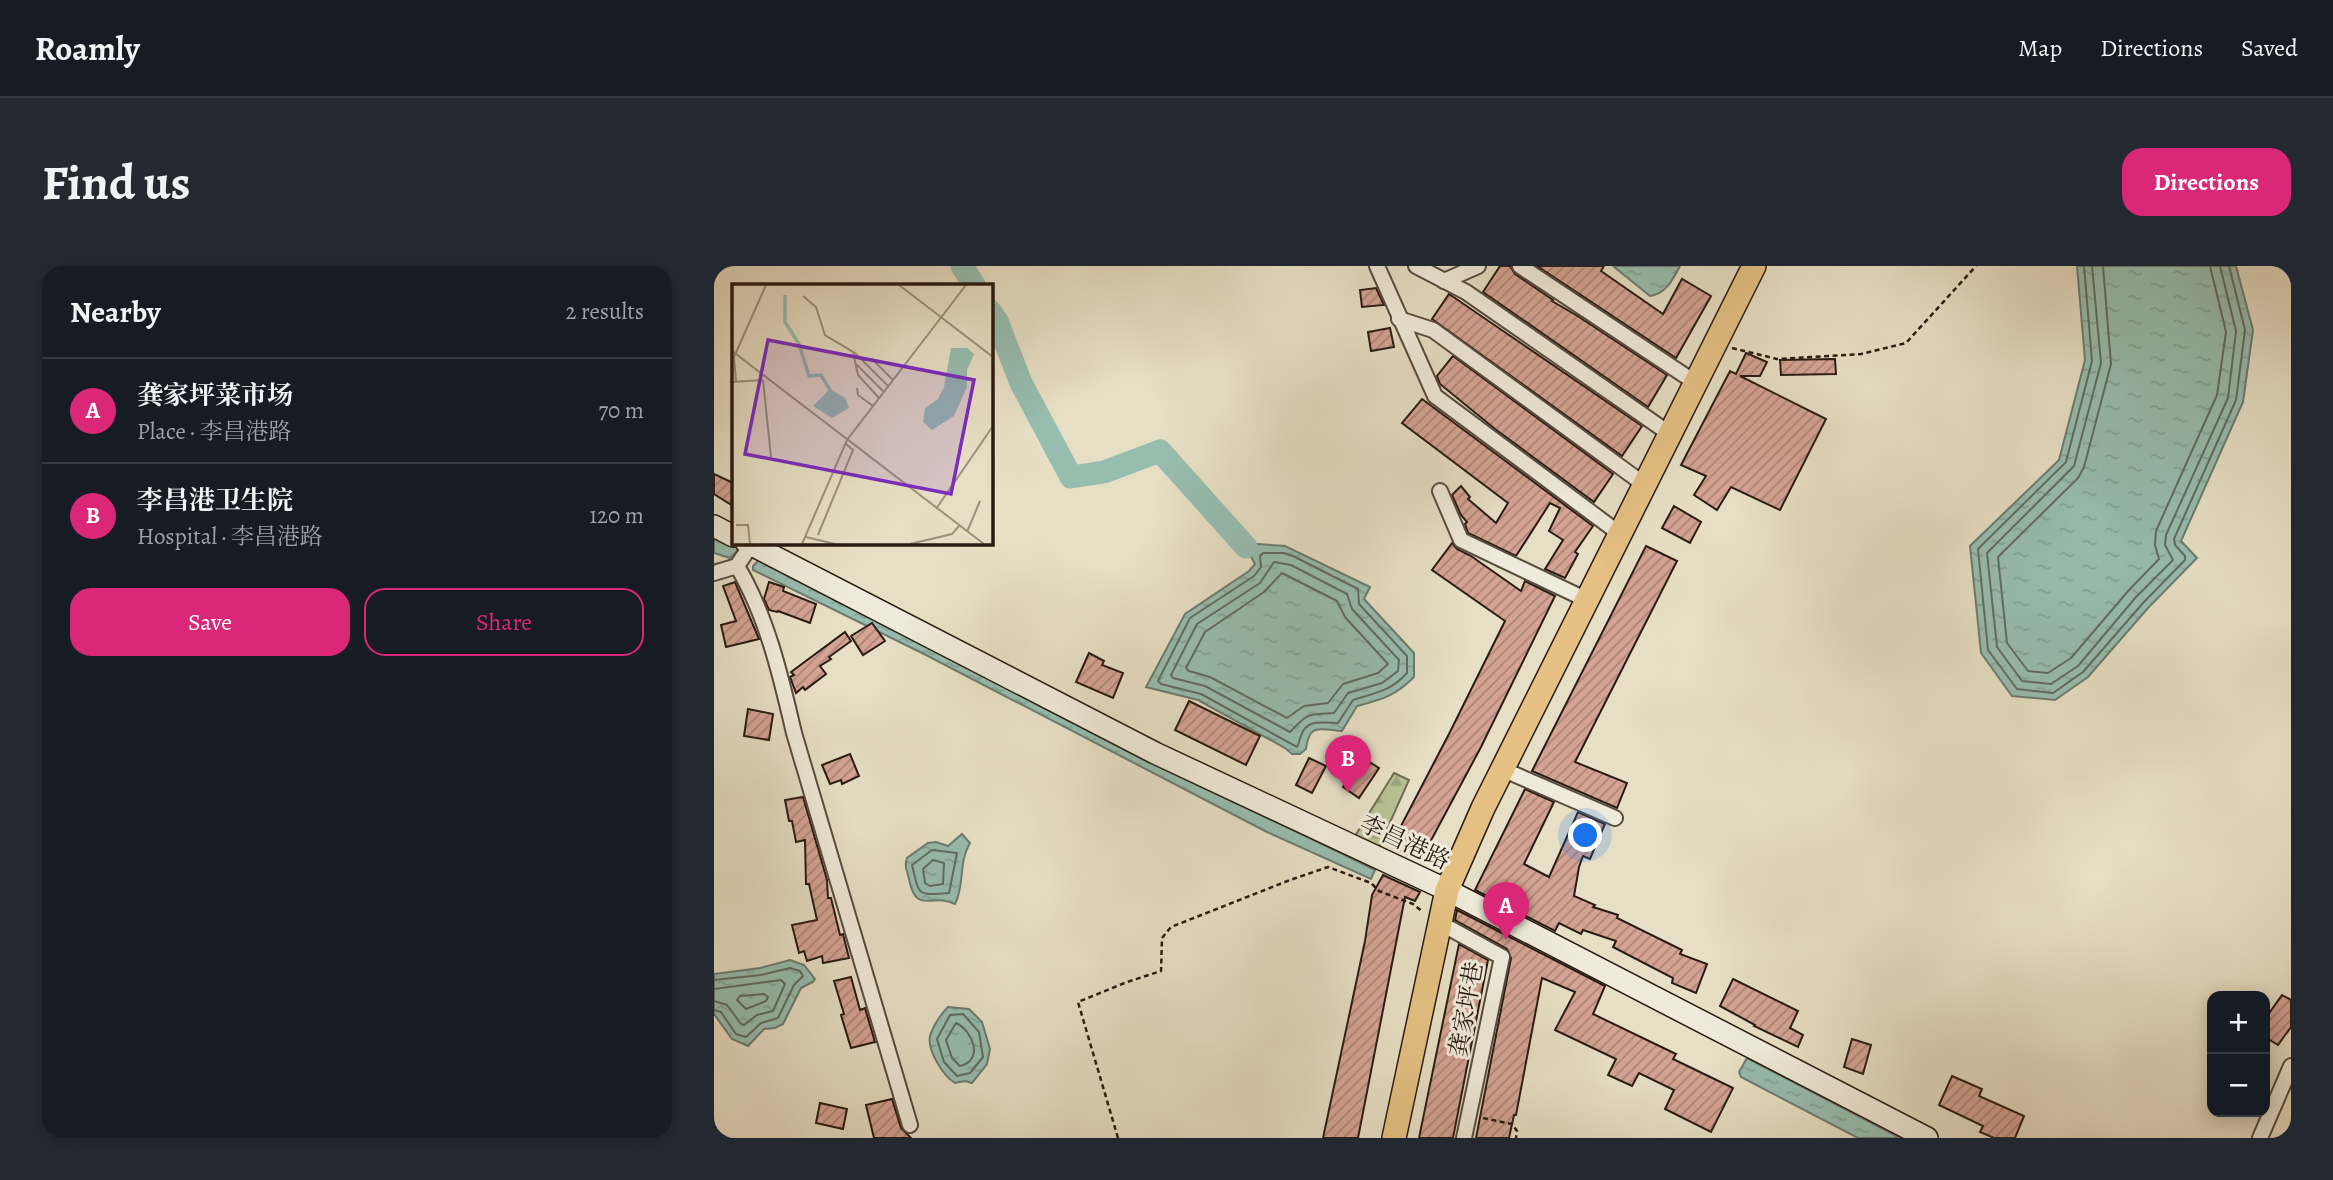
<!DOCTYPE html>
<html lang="en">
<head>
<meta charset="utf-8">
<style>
	:root { --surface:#171b24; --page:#242831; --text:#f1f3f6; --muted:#9ea1a6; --line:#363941; --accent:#db2777 }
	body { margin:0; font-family:Alegreya,"Noto Serif SC",serif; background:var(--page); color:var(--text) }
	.controls { position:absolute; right:21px; bottom:21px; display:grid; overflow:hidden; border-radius:14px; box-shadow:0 4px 18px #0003 }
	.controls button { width:63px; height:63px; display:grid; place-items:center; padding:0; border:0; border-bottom:2px solid var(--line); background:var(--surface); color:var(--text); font:35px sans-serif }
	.you { position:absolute; left:872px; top:570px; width:24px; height:24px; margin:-18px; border:5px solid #fff; border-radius:50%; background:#1a73e8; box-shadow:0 0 0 10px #1a73e833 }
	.badge { display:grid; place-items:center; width:46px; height:46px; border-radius:50%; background:var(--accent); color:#fff; font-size:23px; font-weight:700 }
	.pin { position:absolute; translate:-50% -58px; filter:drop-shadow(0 2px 4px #0008) }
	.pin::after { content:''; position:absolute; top:37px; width:24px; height:21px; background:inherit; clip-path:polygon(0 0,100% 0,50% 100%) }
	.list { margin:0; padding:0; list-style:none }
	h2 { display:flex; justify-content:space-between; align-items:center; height:91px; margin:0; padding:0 28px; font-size:30px }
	h2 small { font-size:23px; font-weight:400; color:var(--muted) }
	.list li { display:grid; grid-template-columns:46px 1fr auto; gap:21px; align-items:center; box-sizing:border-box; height:105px; padding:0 28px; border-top:2px solid var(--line) }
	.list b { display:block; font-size:26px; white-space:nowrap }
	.list p { margin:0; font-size:23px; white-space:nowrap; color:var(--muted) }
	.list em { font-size:23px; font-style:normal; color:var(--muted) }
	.actions { display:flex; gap:14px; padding:21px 28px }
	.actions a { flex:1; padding:16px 0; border:2px solid var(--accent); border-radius:21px; text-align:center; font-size:24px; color:var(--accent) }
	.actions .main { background:var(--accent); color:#fff }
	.map { position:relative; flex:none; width:1577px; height:872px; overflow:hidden; border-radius:21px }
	header { display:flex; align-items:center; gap:42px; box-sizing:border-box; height:98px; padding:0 35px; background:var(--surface); border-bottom:2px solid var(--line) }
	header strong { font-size:33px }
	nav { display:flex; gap:38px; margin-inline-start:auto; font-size:24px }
	.intro { display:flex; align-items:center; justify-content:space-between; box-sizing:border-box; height:168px; padding:0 42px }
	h1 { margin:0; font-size:49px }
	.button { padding:18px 32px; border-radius:21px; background:var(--accent); color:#fff; font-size:24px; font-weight:700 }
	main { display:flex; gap:42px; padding:0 42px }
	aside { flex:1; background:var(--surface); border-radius:21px; box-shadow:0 4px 18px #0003 }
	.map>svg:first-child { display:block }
</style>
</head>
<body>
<header>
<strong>Roamly</strong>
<nav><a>Map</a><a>Directions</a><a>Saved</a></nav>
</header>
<div class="intro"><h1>Find us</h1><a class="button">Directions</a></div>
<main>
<aside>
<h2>Nearby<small>2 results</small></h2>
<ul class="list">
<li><span class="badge">A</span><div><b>龚家坪菜市场</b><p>Place · 李昌港路</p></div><em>70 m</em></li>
<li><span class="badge">B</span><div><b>李昌港卫生院</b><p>Hospital · 李昌港路</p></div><em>120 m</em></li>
</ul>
<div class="actions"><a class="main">Save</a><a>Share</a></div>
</aside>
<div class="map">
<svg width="1577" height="872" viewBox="0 0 1577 872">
	<defs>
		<pattern id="forest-firs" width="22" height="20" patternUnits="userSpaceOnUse" patternTransform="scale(1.75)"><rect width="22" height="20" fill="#b7c194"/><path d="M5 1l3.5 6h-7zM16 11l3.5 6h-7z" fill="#9da57f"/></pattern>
		<pattern id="water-ripples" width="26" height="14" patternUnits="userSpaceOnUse" patternTransform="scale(1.75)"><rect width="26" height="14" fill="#97bdaf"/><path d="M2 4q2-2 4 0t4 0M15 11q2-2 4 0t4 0" fill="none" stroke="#82a296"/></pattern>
		<pattern id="building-hatch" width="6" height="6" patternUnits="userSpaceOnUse" patternTransform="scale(1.75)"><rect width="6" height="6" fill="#d4a393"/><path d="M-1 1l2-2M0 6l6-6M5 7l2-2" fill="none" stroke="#ac8477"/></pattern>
	</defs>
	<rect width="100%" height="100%" fill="#e7dfc5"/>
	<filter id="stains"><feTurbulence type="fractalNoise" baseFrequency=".00286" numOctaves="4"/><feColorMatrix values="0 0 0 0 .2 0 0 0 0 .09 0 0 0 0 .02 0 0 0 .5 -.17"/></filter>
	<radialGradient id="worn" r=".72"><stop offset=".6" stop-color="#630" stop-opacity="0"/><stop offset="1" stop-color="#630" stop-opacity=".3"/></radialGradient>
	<polygon fill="url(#forest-firs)" stroke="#706e53" stroke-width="2" points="680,507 695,514 665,581 641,570"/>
	<g fill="url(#water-ripples)" stroke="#6b7c70" stroke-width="2">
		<path d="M899,0h67c-7,13 -14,28 -30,30z"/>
		<polygon points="1363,0 1522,0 1539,64 1529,136 1467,275 1483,292 1434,342 1374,411 1341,434 1298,430 1267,387 1256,280 1345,194 1371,94"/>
		<polygon points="0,270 26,282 16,292 0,287"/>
		<path d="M529,277l42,3 85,41 -6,12 50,54v24c-19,19 -31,22 -57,29l-15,25c-22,-2 -33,-8 -36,18l-6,5h-8l-7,-6 -87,-48 -52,-13 39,-73 64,-43 6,-7z"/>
		<polygon points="44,295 51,295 468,509 661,604 657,613 553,566 210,388 39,304 39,300"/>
		<path d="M248,568l8,9c-12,20 -5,42 -15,61 -22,-12 -39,12 -46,-25 -2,-9 -5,-13 -2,-21l21,-15 8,-1 12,4z"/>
		<polygon points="76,694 90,699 101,713 99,716 87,722 69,758 61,762 50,763 34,780 18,773 0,748 0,708 46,702"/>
		<path d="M234,741l21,2 13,13 8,27 -3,15 -15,19 -7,-2 -10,2c-12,-7 -28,-33 -25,-47 3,-10 11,-22 18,-29z"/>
		<polygon points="1033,792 1186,872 1144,872 1027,811 1025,806"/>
	</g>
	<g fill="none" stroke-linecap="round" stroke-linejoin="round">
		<g stroke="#606c60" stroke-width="2">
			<polyline points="1370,0 1378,95 1352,196 1264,283 1274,384 1303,423 1339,427 1369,406 1429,337 1471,294 1471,290 1461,279 1460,273 1522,134 1531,64 1515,0"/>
			<polyline points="1378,0 1387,97 1360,200 1273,287 1283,381 1308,415 1337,418 1364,400 1422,331 1459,294 1451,279 1452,269 1514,132 1522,65 1506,0"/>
			<polyline points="1389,0 1397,98 1370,201 1364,212 1284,291 1293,377 1314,405 1334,407 1357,392 1415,324 1445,293 1441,279 1442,265 1503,129 1512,66 1496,0"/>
			<path d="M549,287h21l11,4 63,32 1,15 48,52v17c-16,18 -32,20 -54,27l-15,23c-14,0 -32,-5 -37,13 -2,4 -2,8 -4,11l-96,-53 -40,-10 -3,-3 32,-63 64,-42 7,-9 -1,-11z"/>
			<path d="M560,296l17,3 56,29 5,15 47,51 -1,11 -16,12 -34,10 -14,20c-27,2 -25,-1 -44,19l-85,-46 -32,-8 -2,-3 26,-51 63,-41z"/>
			<polygon points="568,307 623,335 631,351 674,398 664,407 629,418 614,437 590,440 573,452 496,411 475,405 472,402 491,366 550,326"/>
			<path d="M218,584l25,3 -8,40c-33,2 -29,4 -37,-28z"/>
			<polygon points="219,594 230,597 229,618 216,620 211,617 209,603"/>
			<polyline points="0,714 47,709 76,702 86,705 89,710 80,719 64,752 47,757 32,771 22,768 7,746 0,744"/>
			<polyline points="0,723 67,714 71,718 59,745 43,749 30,759 27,758 13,739 0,735"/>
			<polygon points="50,728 54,731 52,735 32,743 23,734 26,730"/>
			<polygon points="249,748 265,766 269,791 256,807 243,810 230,796 223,773 236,749"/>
			<path d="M242,757c16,7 29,37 4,43l-8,-8 -6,-18z"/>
		</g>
		<g stroke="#97bdaf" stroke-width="23">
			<polyline points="248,0 260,19"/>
			<polyline points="276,45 283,55 307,117 357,211 390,206 446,185 532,281"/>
		</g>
	</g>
	<g fill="url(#building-hatch)" stroke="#291b12" stroke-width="2">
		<polygon points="786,0 796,0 801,8 839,34 838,35 862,49 953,109 934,141 769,26"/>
		<polygon points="823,0 890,0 887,5 949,48 968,13 997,30 962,92"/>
		<polygon points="662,22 670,39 648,41 646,24"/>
		<polygon points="735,28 928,160 908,190 718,53"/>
		<polygon points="676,62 680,81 657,85 654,66"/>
		<polygon points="1032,87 1053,96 1046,110 1026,110 1112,153 1066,244 1017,221 1003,244 980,229 992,210 967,199 1016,105 1022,108"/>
		<polygon points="739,90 899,208 880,236 781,163 726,118 723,110"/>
		<polygon points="1121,93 1122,108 1067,109 1066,94"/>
		<polygon points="708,133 879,260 861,286 864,288 851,312 831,303 849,274 835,265 846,242 836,237 802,290 754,267 751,258 753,256 747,249 738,229 747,220 756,231 754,233 782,257 794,237 688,157"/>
		<polygon points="0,208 19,217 19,240 0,228"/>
		<polygon points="960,240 987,256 976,277 948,262"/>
		<polygon points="738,277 743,283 757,290 807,325 811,315 841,330 767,481 706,595 677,579 736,466 791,355 718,304"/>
		<polygon points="932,280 963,295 861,496 913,517 903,542 818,505"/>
		<polygon points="21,316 45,373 12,381 7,359 22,355 9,320"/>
		<polygon points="55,316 70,321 69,325 102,338 96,357 64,345 63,346 55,344 50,333"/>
		<polygon points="158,357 171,375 149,389 137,370"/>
		<polygon points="131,366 137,375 115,391 117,393 106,400 112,408 91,424 89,421 82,427 76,411 80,409 77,406"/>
		<polygon points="375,387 390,395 388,399 409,407 399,432 362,416"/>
		<polygon points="475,435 546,470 532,499 461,464"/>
		<polygon points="34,443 59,448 55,474 30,470"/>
		<polygon points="627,478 665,502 645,532 629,521 634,513 615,503"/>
		<polygon points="136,488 145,510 128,518 127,514 116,518 108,499"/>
		<polygon points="595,492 612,500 598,527 582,519"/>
		<polygon points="811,523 840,536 810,598 835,611 864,546 891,558 876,593 869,590 865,601 860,630 881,639 879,641 904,649 903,652 968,684 966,688 993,698 982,727 958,717 959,712 899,681 902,675 869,664 867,668 845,657 841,665 761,624"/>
		<polygon points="89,531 113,614 114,632 117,632 126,669 129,668 135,692 109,697 108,690 93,695 90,685 85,687 78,659 103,654 95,618 92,618 91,574 82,576 78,555 75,555 71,534"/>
		<polygon points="669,609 706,626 701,635 691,631 644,872 609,872 651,675 658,629"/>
		<polygon points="743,644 891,720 879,748 962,788 959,793 1019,822 997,866 951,843 960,824 925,807 918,820 894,809 902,793 841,764 861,726 828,712 802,849 800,849 795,872 762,872 797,692 793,683 741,654"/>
		<polygon points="745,678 774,694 749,821 739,872 705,872"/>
		<polygon points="137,711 146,744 151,742 161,776 137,782 127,749 130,748 120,715"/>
		<polygon points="1019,713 1084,745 1076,762 1089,769 1084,781 1040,760 1041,759 1006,740"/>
		<polygon points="1568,729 1577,734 1577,761 1564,779 1551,771 1551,753"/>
		<polygon points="1138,773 1157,779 1149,808 1130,801"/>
		<polygon points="1238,810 1268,823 1265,830 1310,850 1301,872 1280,872 1266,866 1269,860 1225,839"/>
		<polygon points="178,833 187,862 197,872 160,872 152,839"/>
		<polygon points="106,837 133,843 129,863 102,857"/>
	</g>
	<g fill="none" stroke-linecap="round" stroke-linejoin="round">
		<defs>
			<g id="street">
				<polyline points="663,0 721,130 906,268"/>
				<polyline points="702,0 752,26 956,168"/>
				<polyline points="806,0 982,117"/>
				<polyline points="730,15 764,0"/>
				<polyline points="685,53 719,64 931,219"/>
				<polyline points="726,225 747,274 873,334"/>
				<path d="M23,300c30,50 44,111 57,167l116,392"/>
				<polyline points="0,307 23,300 37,279"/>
				<polyline points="788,503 901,552"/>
				<polyline points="726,657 788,691 750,872"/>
				<polyline points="1546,872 1577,800"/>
			</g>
			<g id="secondary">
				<polyline points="0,260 19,270"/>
				<polyline points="32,276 441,487 733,624 1213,872"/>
			</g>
			<polyline id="primary" points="680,872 733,624 769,542 1040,0"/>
		</defs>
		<use href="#street" stroke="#584c3f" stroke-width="18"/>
		<use href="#secondary" stroke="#291b12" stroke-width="24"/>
		<use href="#primary" stroke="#291b12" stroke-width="26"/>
		<g stroke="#291b12" stroke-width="2.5" stroke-dasharray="5 3.5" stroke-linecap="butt">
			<polyline points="1018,82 1063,93 1147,88 1192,77 1262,0"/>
			<polyline points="769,852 798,858 803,865 802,872"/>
			<polyline points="404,872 364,736 413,716 447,705 448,672 457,661 576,614 614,601 657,617 665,625 699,638 709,646"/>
		</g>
		<use href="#street" stroke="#efead9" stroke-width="14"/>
		<use href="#secondary" stroke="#efead9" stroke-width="21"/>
		<use href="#primary" stroke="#e4c082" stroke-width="23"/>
	</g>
	<g text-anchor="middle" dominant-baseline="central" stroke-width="6" stroke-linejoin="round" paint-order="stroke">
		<g font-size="24" fill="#291b12" stroke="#efead9">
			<text transform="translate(691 576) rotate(25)">李昌港路</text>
			<text transform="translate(752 743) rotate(-80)">龚家坪巷</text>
		</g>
	</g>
	<g transform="translate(18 18)">
		<rect width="261" height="261" fill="#e7dfc5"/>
		<path d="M219,64h16l7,6 -7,16v17l-13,29 -22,14 -9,-8 2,-14 13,-9 6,-12zM98,105l15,9 4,10 -17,10 -19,-12z" fill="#97bdaf"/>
		<path fill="none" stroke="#97bdaf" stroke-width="3.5" d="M53,11v27l14,22 10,32 12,-1 9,15"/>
		<path fill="none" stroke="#9b917d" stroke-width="2" d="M167,1l94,72M71,12l13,11 9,28 28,17 5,23 21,23M0,67l252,193M122,68l34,34M131,76l9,-1 21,21M124,80l28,28M31,96l8,77M4,97l-2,-24 32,-72M0,98l31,-2M125,104l1,7 15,11M204,225l57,-83M4,241h12l2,19M235,248l13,-31M86,251l35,-85 -7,-6M74,253l29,7M70,260l45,-104 119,-155M178,260l42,-10 7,-8"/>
		<path fill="#7b2cbf" fill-opacity="0.15" stroke="#7b2cbf" stroke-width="3.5" d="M36,56l206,40 -23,114 -206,-40z"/>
		<rect width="261" height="261" fill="none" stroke="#291b12" stroke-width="3.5"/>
	</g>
	<rect width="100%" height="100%" filter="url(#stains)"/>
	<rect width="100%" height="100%" fill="url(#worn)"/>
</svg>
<div class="controls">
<button>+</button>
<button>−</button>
</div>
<div class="you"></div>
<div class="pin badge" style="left:792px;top:674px">A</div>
<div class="pin badge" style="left:634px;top:527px">B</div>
</div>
</main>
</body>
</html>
